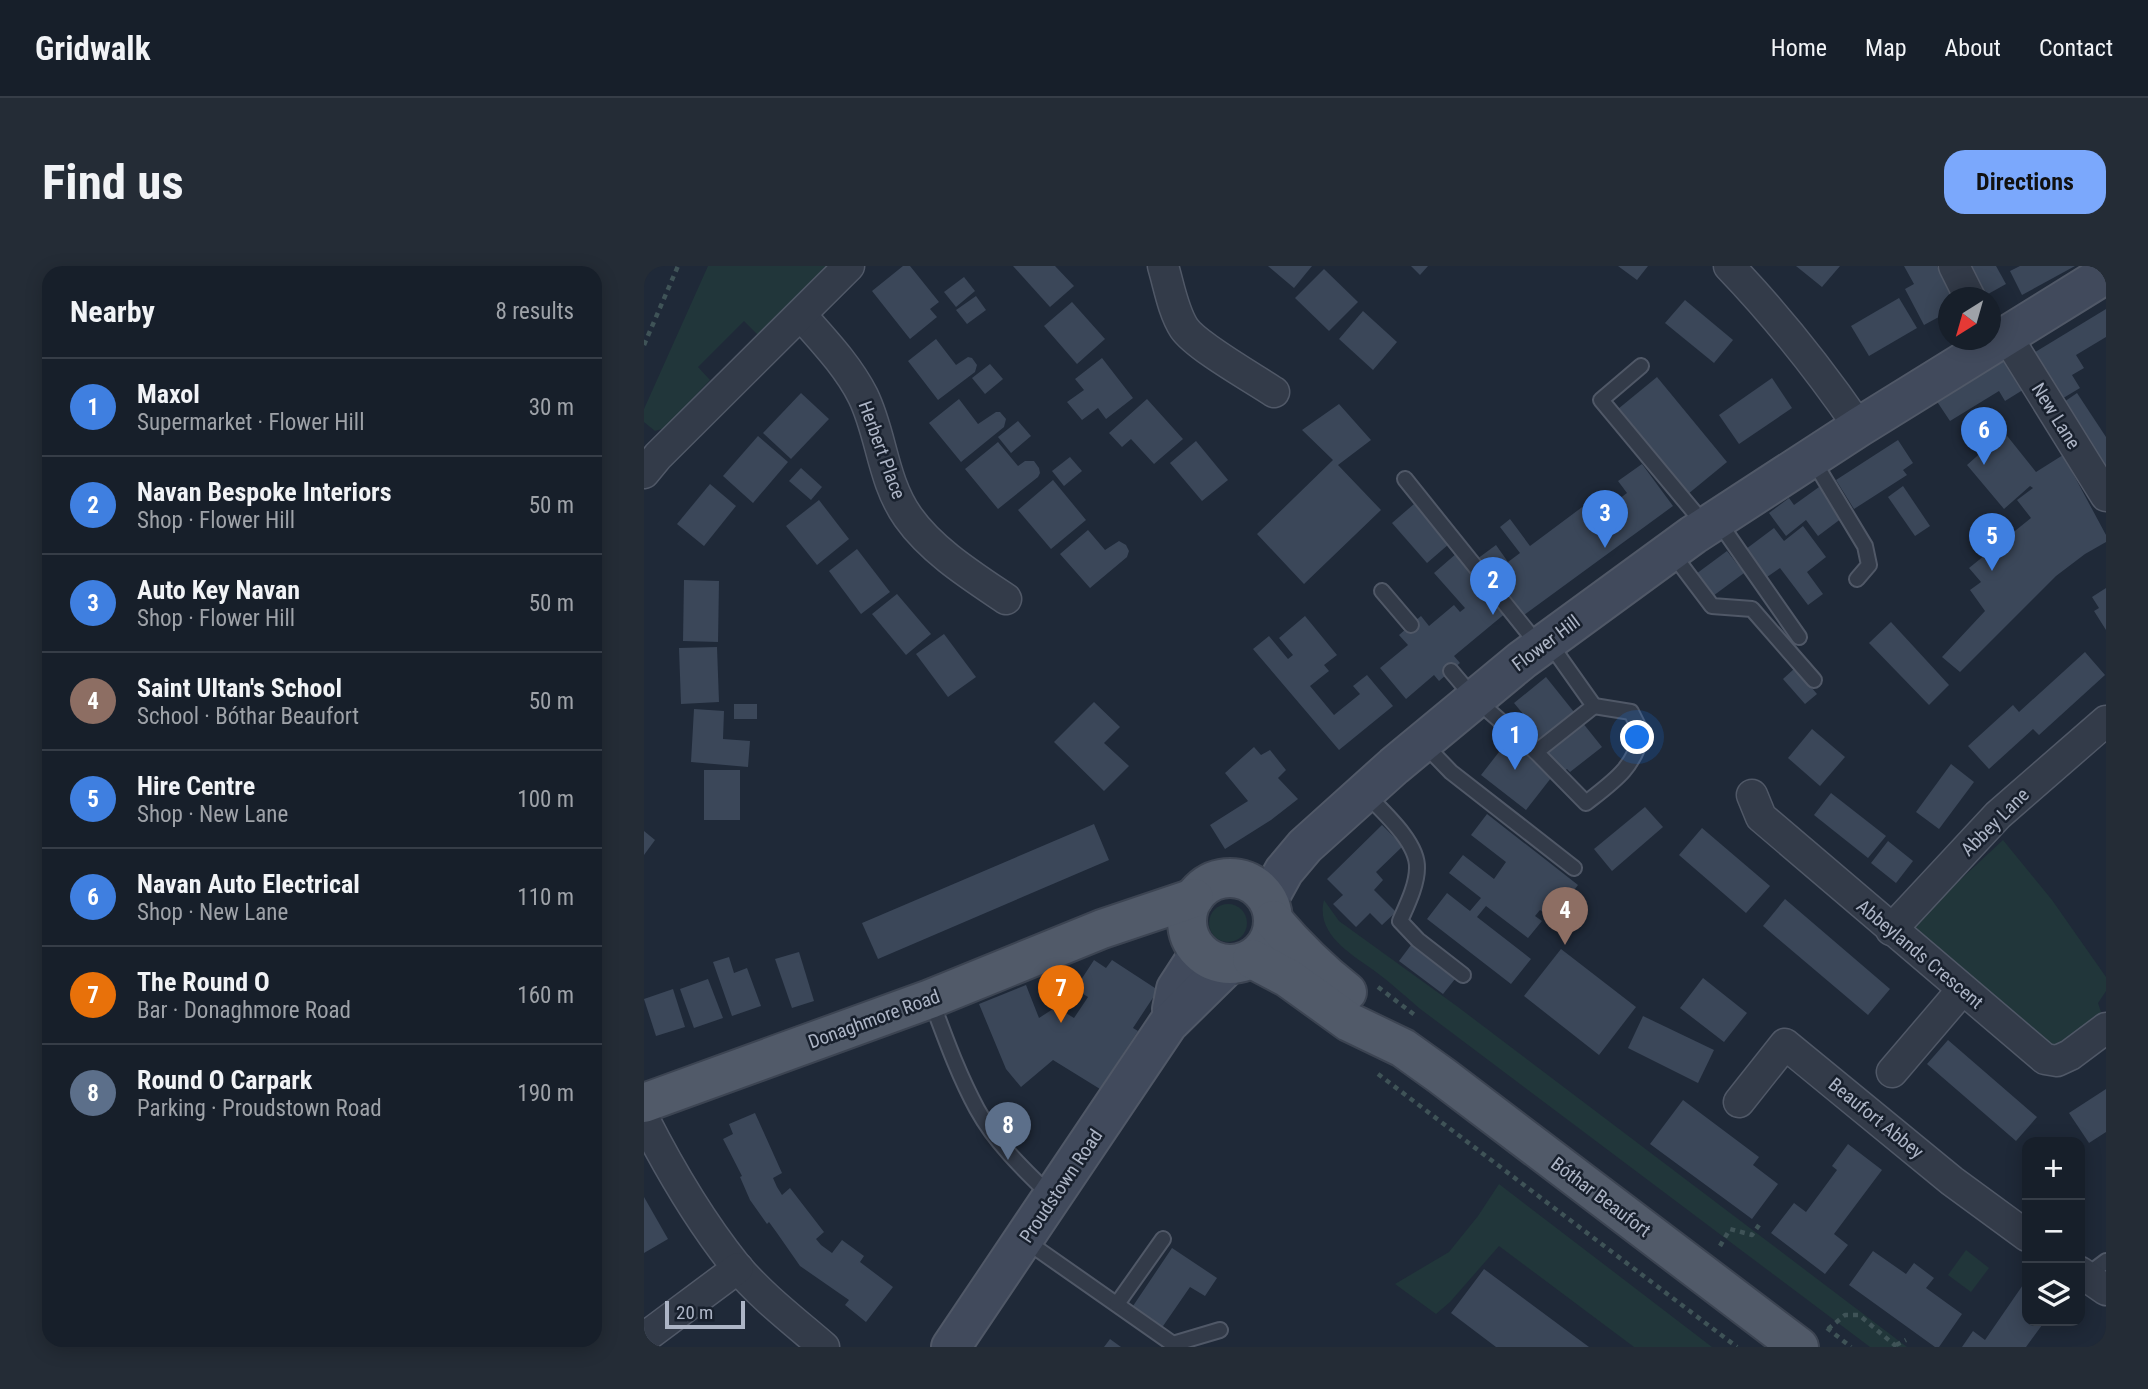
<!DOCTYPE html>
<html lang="en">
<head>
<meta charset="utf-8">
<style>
	:root { --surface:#171f2a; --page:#242c36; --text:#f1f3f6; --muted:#9ea2a8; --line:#363d47; --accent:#7ba8fc }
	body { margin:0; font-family:"Roboto Condensed",sans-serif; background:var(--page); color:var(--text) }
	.controls { position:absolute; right:21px; bottom:21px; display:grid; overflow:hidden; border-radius:14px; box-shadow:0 4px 18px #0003 }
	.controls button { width:63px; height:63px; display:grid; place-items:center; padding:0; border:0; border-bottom:2px solid var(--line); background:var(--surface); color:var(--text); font:35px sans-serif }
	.compass { position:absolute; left:1294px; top:21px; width:63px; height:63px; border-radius:50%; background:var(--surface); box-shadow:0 4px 18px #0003; rotate:217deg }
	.scale { position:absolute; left:21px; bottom:18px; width:80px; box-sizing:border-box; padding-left:7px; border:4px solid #adb5c6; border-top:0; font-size:19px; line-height:24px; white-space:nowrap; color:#adb5c6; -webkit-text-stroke:5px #18202d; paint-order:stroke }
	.you { position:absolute; left:994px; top:472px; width:24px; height:24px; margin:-18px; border:5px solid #fff; border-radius:50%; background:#1a73e8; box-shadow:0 0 0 10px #1a73e833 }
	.badge { display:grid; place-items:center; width:46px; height:46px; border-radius:50%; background:var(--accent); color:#fff; font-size:23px; font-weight:700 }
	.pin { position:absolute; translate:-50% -58px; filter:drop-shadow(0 2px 4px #0008) }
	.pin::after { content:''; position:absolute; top:37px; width:24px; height:21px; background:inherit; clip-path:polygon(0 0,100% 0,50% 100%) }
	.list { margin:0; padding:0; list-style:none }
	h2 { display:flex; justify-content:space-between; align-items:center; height:91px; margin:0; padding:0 28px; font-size:30px }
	h2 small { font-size:23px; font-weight:400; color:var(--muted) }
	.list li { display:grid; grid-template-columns:46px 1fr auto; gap:21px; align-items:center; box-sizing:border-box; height:98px; padding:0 28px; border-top:2px solid var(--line) }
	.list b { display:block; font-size:26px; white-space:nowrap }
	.list p { margin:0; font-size:23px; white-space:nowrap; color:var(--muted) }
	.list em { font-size:23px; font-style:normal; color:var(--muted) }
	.icon { flex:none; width:38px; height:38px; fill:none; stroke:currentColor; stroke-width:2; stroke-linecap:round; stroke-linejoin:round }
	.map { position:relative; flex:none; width:1462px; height:1081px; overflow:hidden; border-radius:21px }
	header { display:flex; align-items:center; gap:42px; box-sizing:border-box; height:98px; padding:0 35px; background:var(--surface); border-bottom:2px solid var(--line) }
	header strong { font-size:33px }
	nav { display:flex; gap:38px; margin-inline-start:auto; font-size:24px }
	.intro { display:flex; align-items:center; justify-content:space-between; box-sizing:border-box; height:168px; padding:0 42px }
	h1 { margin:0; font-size:49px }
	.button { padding:18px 32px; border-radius:21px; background:var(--accent); color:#111; font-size:24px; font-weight:700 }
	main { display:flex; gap:42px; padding:0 42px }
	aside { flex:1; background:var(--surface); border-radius:21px; box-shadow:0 4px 18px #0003 }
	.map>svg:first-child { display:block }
</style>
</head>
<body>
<header>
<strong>Gridwalk</strong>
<nav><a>Home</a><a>Map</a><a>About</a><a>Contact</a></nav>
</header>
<div class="intro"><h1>Find us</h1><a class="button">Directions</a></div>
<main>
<aside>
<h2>Nearby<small>8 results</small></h2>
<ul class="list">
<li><span class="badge" style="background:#3f7fe0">1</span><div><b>Maxol</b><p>Supermarket · Flower Hill</p></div><em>30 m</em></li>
<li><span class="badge" style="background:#3f7fe0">2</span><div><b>Navan Bespoke Interiors</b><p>Shop · Flower Hill</p></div><em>50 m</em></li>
<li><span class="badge" style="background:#3f7fe0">3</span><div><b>Auto Key Navan</b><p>Shop · Flower Hill</p></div><em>50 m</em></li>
<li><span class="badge" style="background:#8d6e63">4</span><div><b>Saint Ultan's School</b><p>School · Bóthar Beaufort</p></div><em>50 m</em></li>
<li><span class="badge" style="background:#3f7fe0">5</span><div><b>Hire Centre</b><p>Shop · New Lane</p></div><em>100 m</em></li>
<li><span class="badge" style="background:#3f7fe0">6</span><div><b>Navan Auto Electrical</b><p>Shop · New Lane</p></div><em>110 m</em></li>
<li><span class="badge" style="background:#e8710a">7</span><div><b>The Round O</b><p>Bar · Donaghmore Road</p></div><em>160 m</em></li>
<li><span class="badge" style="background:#5c6f8a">8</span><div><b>Round O Carpark</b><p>Parking · Proudstown Road</p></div><em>190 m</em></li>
</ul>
</aside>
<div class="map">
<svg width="1462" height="1081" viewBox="0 0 1462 1081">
	<rect width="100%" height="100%" fill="#1f2938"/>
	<g fill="#21363a">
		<polygon points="64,0 182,0 114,69 100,55 54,101 66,114 21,162 11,165 0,156 0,143"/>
		<polygon points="1359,574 1408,634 1462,711 1462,725 1454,737 1459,752 1416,782 1407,780 1279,672 1272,663 1273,654"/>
		<path d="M680,634l15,21 119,86 449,340h-37l-451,-339c-14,-12 -28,-25 -43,-36 -23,-17 -61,-37 -52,-72z"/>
		<circle cx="584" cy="657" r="19"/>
		<polygon points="855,918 1068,1081 990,1081 855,980 806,1036 792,1048 751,1018 805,986 834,950"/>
		<polygon points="1322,984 1345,1002 1327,1026 1304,1009"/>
	</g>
	<g fill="#3b4759">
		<polygon points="259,0 266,0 295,36 286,43 293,51 266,73 228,25"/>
		<polygon points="369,0 411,0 430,20 406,41"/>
		<polygon points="624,0 668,0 650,22"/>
		<polygon points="767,0 784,0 776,9"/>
		<polygon points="974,0 1004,0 993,14"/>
		<polygon points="1152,0 1196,0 1178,21"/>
		<polygon points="1260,0 1293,0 1309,32 1304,32 1304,46 1280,59 1261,23 1270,18"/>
		<polygon points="1318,0 1352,0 1362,18 1337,32"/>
		<polygon points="1376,0 1431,0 1378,29 1366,5"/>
		<polygon points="680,3 714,36 685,65 651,32"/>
		<polygon points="320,11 331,25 312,41 300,26"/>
		<polygon points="332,30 342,44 323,58 312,44"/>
		<polygon points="1255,32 1273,62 1225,90 1207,60"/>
		<polygon points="1041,34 1089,74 1070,97 1021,57"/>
		<polygon points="428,36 461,73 433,98 400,60"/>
		<polygon points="1462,43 1462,71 1432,89 1440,102 1428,109 1436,122 1416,134 1388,88"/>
		<polygon points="719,45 753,76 729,104 695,73"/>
		<polygon points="292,73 312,99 324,91 328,92 333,99 331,106 294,134 264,95"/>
		<polygon points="1360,88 1382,122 1361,135 1355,125 1306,155 1290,131"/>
		<polygon points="458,92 489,132 462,153 454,142 438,154 423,136 440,124 431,113"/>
		<polygon points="346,98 359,113 341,128 328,112"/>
		<polygon points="1013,111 1083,196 1044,228 974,143"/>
		<polygon points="1128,112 1148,142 1095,178 1075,149"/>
		<polygon points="157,127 185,153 147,193 119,167"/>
		<polygon points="1433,127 1462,171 1462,201 1420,136"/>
		<polygon points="315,133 334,158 352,146 356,146 362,153 360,161 317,196 285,157"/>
		<polygon points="503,133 539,173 510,198 487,173 478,181 465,167"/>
		<polygon points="695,138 727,174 694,199 737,244 660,318 613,268 689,194 658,164"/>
		<polygon points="374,155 387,170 367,187 354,171"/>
		<polygon points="1360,166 1392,206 1419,189 1462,269 1462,276 1441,288 1412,310 1316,406 1298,391 1341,345 1326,324 1337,316 1325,302 1387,252 1373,234 1389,222 1386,220 1360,243 1323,199"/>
		<polygon points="114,170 144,196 109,237 79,210"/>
		<polygon points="1254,174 1269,197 1259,204 1263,209 1210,243 1192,214"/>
		<polygon points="552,175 584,214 558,235 526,197"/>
		<polygon points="354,176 374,200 381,195 390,195 395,202 396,207 394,211 354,243 321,203"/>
		<polygon points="426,191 438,205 420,220 408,205"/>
		<polygon points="998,198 1029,240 876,352 833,293 852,279 864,296 876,287 856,261 866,253 886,280 953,230 963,242 983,227 974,215"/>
		<polygon points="157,202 178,221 167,234 145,215"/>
		<polygon points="409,214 442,254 407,283 374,244"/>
		<polygon points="66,218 92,240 60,280 33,258"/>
		<polygon points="1259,220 1286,260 1271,270 1244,231"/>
		<polygon points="1175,221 1198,252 1174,270 1162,254 1142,270 1125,247 1145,232 1150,239"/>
		<polygon points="175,234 205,273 173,299 142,260"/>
		<polygon points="770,238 805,278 783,297 748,257"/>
		<polygon points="1159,260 1182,291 1163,306 1179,328 1164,339 1136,302 1123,311 1102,283 1130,262 1140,275"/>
		<polygon points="444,264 461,284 475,275 482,279 485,285 483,291 446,322 416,288"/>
		<polygon points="213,283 246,326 217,348 185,305"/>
		<polygon points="1083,285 1100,307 1069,330 1052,308"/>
		<polygon points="813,287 863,346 810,390 816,397 795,415 790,409 762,433 736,402 764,379 755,369 777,350 785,360 810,339 816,346 821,342 790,307"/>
		<polygon points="40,314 75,315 74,376 39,375"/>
		<polygon points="1462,322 1462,364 1450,345 1455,342 1448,331"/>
		<polygon points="253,328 287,368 262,389 228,348"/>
		<polygon points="661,350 693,389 680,399 685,405 666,420 690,449 716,428 709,420 723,409 749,440 695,484 609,383 625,370 644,393 649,389 635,372"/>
		<polygon points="1247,356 1305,419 1285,439 1225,377"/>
		<polygon points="300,368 332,411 304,431 272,388"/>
		<polygon points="73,381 75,436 37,438 35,382"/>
		<polygon points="1441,386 1461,409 1395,469 1389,463 1345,503 1324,480 1369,439 1375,446"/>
		<polygon points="1151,402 1173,428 1161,438 1139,413"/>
		<polygon points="902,411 958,481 926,506 923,503 910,513 907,512 882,544 837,509 862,477 885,455 870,437"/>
		<polygon points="450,436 476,461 460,477 485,500 460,525 410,476"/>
		<rect x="90" y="438" width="23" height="15"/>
		<polygon points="50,443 80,445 79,473 106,475 104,501 47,496"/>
		<polygon points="1168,463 1201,491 1176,520 1144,492"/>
		<polygon points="610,481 617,489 626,484 642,504 634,512 654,533 627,554 581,583 566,559 604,535 581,507"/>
		<polygon points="1307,498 1330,516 1295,563 1272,546"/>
		<rect x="60" y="504" width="36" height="50"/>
		<polygon points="1187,527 1242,570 1224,592 1170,549"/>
		<polygon points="1001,541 1019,561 968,605 950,583"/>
		<polygon points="843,548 934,619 908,653 896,644 891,650 898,655 884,672 842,640 833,651 887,693 867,718 783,653 803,627 826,645 837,632 805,607 819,589 850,613 862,596 827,569"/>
		<polygon points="450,558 465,594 234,693 218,657"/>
		<polygon points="738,559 759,580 732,606 739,614 730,624 752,646 738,659 726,647 712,661 689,638 699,629 683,613"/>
		<polygon points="1058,562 1126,620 1102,647 1035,589"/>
		<polygon points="0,565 11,574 0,589"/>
		<polygon points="1244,575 1269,595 1252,617 1227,597"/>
		<polygon points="1141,633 1246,723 1224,749 1119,660"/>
		<polygon points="767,679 811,713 799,728 755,695"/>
		<polygon points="917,683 992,741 955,789 880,730"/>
		<polygon points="155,686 170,735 148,742 131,693"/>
		<polygon points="85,691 90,707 103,702 117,740 88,750 69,696"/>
		<polygon points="450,694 462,702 468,694 514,724 489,762 494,765 456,823 409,794 377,821 362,803 335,738 382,719 395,752 412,741 430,752 444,731 431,723"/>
		<polygon points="1059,712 1103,747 1080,776 1036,742"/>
		<polygon points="64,713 79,752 50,762 36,723"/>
		<polygon points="29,723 41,761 12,770 0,733"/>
		<polygon points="999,750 1070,784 1054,817 984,782"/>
		<polygon points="1304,774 1393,851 1372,875 1283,798"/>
		<polygon points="1462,823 1462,866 1445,877 1425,847"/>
		<polygon points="1039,834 1115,891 1109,899 1134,918 1108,953 1006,878"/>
		<polygon points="111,847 138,907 129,912 133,921 138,929 146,922 180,966 172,973 177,979 188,987 198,974 220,990 216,996 249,1021 222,1056 201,1039 205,1034 156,1000 133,967 125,956 123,958 106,934 96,911 98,910 79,873 89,868 85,858"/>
		<polygon points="1204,878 1238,904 1190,968 1204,979 1181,1008 1127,967 1150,937 1162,946 1193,904 1188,900"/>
		<polygon points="0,931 24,973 0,987"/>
		<polygon points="528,982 573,1012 561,1030 546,1021 517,1063 487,1043"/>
		<polygon points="1229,985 1262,1008 1270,997 1290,1012 1282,1022 1318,1048 1295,1081 1291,1081 1205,1019"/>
		<polygon points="840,1003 945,1081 852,1081 807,1047"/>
		<polygon points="1383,1013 1383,1055 1401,1055 1382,1081 1318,1081 1329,1065 1341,1074"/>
		<polygon points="466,1073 477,1081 460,1081"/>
	</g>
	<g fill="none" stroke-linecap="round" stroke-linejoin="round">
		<defs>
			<g id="service">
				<polyline points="997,100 957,134 1061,259"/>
				<polyline points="1169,194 1221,280 1225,299 1213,313"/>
				<polyline points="761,213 895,380"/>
				<polyline points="1074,255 1155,371"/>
				<polyline points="1028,287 1068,340 1108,343 1170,414"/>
				<polyline points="738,325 767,359"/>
				<polyline points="807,405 830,432 892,486 950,440 904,375"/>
				<polyline points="780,478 807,506 930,602"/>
				<path d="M892,486l50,51c28,-22 47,-34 56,-69l-11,-22 -37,-6"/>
				<path d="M721,527c17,18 53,49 52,75 0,17 -10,37 -17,53l18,19 45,35"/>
				<path d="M287,734c14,37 27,74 46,109 18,33 46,60 73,86"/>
				<polyline points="382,975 529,1078 576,1064"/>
				<polyline points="1442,1010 1462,995"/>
				<polyline points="473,1038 519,973"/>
			</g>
			<g id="minor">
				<path d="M519,0c6,20 10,45 21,62 12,18 69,50 90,64"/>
				<path d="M1085,0c48,50 90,103 130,161"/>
				<polyline points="1310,0 1326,32"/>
				<path d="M157,49c22,25 47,51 62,81 19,39 19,84 45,121 24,34 64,59 98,82"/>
				<polyline points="1362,69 1462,230"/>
				<polyline points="0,207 14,190 205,0"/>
				<polyline points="1108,529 1117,551 1401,793 1413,795 1426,789 1462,762"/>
				<polyline points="1247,664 1354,549 1462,455"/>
				<polyline points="1248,806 1318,724"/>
				<polyline points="1095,836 1141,778 1308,915 1383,970"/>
				<path d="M0,853c26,51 56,102 92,147 25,30 59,56 88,81"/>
				<polyline points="1436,1006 1462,1024"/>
				<polyline points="0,1072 94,1002"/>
			</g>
			<g id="secondary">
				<polyline points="624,634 640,605 661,580 750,500 878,394 1049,269 1215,161 1462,8"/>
				<polyline points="528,743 532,723 556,686"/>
				<polyline points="307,1081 524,758 585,698"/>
			</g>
			<g id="primary">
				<circle cx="586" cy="655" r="43"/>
				<path d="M629,654c23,27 46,50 74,72"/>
				<polyline points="608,693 644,712 705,756 759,782 798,810 1155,1081"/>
				<polyline points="0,837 286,733 458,663 550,632"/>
			</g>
		</defs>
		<use href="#service" stroke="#505867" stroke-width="18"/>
		<use href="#minor" stroke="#505867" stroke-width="33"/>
		<use href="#secondary" stroke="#505867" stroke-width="42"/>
		<use href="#primary" stroke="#3c4452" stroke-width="42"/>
		<g stroke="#3f5357" stroke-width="4.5" stroke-dasharray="5 5" stroke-linecap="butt">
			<polyline points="0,79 34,0"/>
			<polyline points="734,721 772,750"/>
			<polyline points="734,808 1093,1081"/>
			<polyline points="1076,980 1086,963 1108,969 1115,959"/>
			<polyline points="1183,1062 1207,1081"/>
			<polyline points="1184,1063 1201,1049 1215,1049 1253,1081"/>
			<polyline points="1252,1079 1262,1074"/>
		</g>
		<use href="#service" stroke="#333b49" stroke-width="14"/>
		<use href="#minor" stroke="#333b49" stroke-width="30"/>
		<use href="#secondary" stroke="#414a5c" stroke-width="38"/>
		<use href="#primary" stroke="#515a69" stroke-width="38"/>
	</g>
	<g text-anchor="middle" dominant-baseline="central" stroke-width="5" stroke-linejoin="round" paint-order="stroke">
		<g font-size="19" fill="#adb5c6" stroke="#18202d">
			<text transform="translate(1412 150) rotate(58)">New Lane</text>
			<text transform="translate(238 184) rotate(70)">Herbert Place</text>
			<text transform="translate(902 377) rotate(-37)">Flower Hill</text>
			<text transform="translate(1351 556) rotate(-45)">Abbey Lane</text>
			<text transform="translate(1276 688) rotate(40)">Abbeylands Crescent</text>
			<text transform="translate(230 753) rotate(-20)">Donaghmore Road</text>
			<text transform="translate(1232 852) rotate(39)">Beaufort Abbey</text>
			<text transform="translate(417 920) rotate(-56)">Proudstown Road</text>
			<text transform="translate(957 931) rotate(37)">Bóthar Beaufort</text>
		</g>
	</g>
</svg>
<div class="controls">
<button>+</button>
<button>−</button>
<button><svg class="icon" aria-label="layers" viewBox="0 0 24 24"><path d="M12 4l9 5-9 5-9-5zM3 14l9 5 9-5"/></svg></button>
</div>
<svg class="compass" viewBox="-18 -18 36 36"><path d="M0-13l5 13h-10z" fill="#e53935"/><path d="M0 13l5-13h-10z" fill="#9ea2a8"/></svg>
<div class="scale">20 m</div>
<div class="you"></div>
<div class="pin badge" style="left:871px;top:504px;background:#3f7fe0">1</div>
<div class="pin badge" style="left:849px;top:349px;background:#3f7fe0">2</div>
<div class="pin badge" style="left:961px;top:282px;background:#3f7fe0">3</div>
<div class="pin badge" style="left:921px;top:679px;background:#8d6e63">4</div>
<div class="pin badge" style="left:1348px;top:305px;background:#3f7fe0">5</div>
<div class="pin badge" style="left:1340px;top:199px;background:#3f7fe0">6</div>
<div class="pin badge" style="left:417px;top:757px;background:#e8710a">7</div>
<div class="pin badge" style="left:364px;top:894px;background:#5c6f8a">8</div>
</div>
</main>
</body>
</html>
